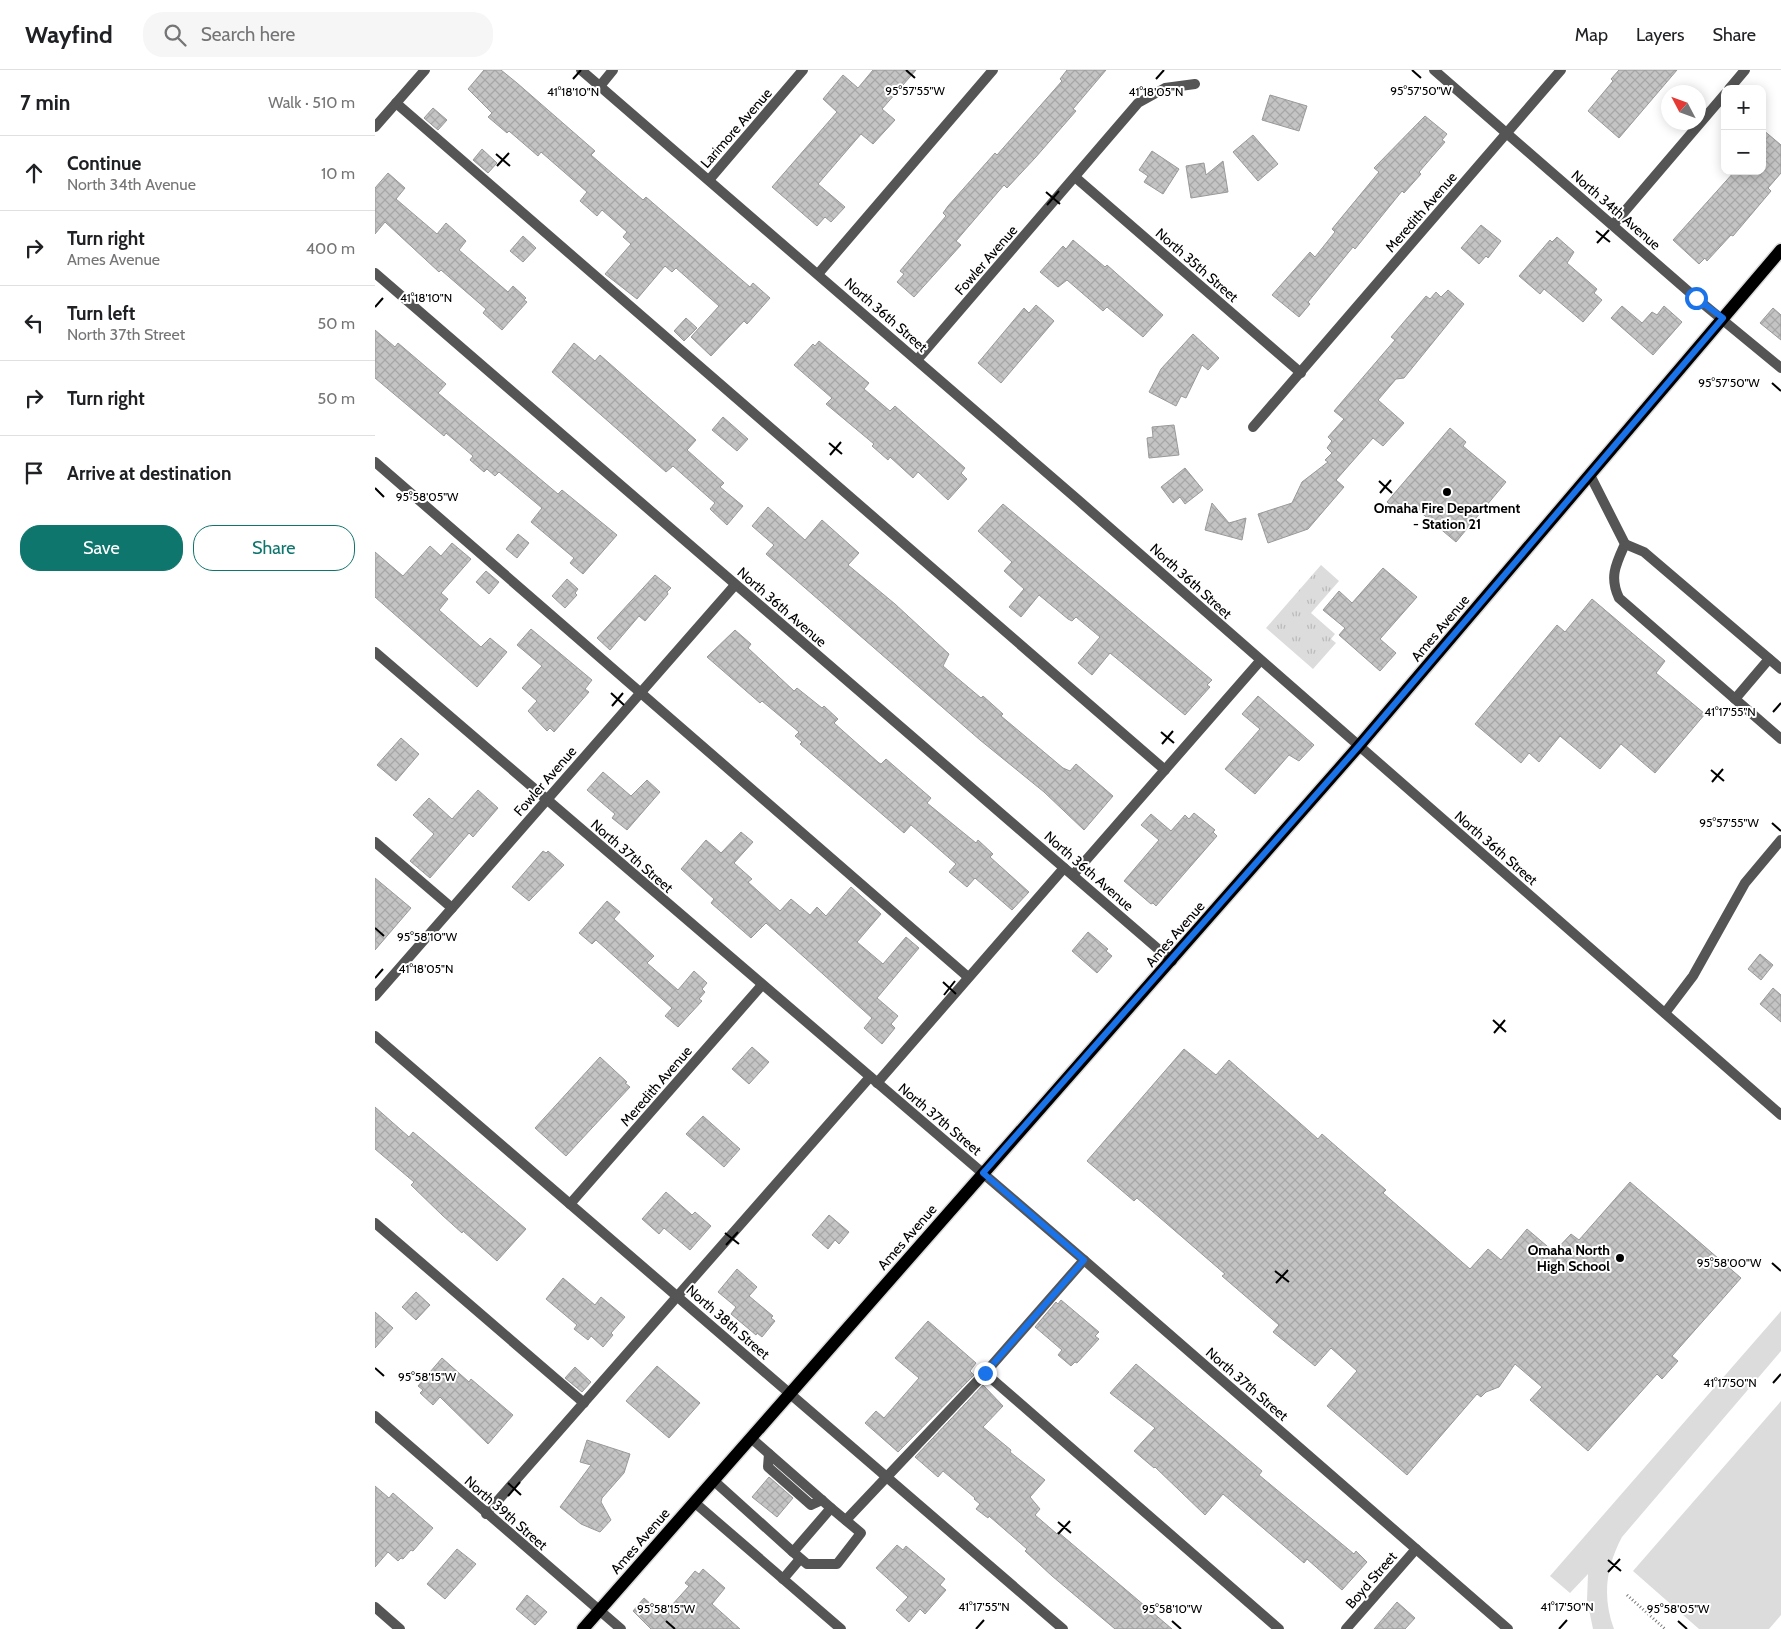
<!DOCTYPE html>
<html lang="en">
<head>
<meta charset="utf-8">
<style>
	:root { --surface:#fff; --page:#f6f6f6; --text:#202124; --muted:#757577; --line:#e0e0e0; --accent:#0f766e }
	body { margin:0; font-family:Cabin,sans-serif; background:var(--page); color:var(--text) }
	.controls { position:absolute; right:15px; top:15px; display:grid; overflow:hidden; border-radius:10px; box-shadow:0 2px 12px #0003 }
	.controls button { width:45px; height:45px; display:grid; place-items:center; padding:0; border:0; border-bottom:1px solid var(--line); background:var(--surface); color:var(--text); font:25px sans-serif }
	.compass { position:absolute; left:1286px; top:15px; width:45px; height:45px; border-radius:50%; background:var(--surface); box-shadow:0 2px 12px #0003; rotate:311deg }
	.stop { position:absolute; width:15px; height:15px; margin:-11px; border:4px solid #1a73e8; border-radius:50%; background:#fff }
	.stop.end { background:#1a73e8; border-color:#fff; box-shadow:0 1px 5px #0008 }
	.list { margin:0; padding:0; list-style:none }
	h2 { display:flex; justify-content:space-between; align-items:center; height:65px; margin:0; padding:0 20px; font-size:21px }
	h2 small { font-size:16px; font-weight:400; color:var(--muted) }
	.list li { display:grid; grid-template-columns:32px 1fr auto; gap:15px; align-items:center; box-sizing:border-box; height:75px; padding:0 20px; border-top:1px solid var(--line) }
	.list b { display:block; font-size:19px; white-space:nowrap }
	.list p { margin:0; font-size:16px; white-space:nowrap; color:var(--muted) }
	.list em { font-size:16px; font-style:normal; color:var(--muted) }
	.actions { display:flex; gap:10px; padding:15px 20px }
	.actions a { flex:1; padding:11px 0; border:1px solid var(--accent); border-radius:20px; text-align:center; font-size:18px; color:var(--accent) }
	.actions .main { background:var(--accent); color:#fff }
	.icon { flex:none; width:28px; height:28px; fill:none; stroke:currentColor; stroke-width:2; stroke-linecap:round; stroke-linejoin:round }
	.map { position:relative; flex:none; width:1406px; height:1559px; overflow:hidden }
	header { display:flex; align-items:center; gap:30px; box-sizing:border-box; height:70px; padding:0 25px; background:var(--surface); border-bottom:1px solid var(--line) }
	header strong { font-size:24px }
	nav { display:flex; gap:28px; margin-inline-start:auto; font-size:18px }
	.search { width:350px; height:45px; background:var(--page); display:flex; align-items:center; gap:12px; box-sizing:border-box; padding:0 18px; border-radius:20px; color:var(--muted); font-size:19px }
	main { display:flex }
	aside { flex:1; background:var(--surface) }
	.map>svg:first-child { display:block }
</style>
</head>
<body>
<header>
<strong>Wayfind</strong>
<div class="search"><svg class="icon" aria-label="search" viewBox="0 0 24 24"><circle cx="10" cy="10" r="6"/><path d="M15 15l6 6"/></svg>Search here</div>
<nav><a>Map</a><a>Layers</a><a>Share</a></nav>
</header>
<main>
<aside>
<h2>7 min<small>Walk · 510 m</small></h2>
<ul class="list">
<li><svg class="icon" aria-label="ahead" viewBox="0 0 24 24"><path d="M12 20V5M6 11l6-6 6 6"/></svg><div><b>Continue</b><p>North 34th Avenue</p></div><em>10 m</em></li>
<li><svg class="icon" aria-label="right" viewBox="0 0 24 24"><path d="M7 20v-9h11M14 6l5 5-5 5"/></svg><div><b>Turn right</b><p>Ames Avenue</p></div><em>400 m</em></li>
<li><svg class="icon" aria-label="left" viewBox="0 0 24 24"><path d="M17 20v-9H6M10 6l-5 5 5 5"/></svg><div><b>Turn left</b><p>North 37th Street</p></div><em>50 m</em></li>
<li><svg class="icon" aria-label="right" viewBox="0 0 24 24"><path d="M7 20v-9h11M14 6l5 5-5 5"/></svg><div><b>Turn right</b></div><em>50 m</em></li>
<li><svg class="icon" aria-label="arrive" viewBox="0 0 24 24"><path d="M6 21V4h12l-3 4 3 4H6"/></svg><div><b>Arrive at destination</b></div></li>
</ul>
<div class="actions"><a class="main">Save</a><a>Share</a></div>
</aside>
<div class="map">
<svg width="1406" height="1559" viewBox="0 0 1406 1559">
	<defs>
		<pattern id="grass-tufts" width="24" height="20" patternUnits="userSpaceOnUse" patternTransform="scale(1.25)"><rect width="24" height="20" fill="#dcdcdc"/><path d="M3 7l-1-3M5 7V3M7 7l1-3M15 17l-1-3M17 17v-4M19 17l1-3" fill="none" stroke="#bbb"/></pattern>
		<pattern id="building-cross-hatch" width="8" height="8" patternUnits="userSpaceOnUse" patternTransform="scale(1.25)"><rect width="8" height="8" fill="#c4c4c4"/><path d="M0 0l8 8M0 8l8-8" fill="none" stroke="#a7a7a7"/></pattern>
	</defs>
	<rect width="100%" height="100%" fill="#fff"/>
	<polygon fill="url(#grass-tufts)" points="946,495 964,511 936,543 960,564 956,569 961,573 938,599 891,558"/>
	<g fill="#dcdcdc">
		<path d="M1406,1241v40l-159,186c-16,30 -20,60 -8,92h-21l-6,-29 1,-26 -18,19 -20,-17z"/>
		<polygon points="1406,1331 1406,1545 1394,1559 1324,1559 1258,1501"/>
	</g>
	<g fill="url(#building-cross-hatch)" stroke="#999">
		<polygon points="109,0 126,0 142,13 220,81 216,85 268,130 271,127 375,217 378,213 395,228 372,254 369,251 336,286 316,267 344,236 301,198 297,202 290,196 262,229 230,204 256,174 248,167 252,162 227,140 222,146 205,131 212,122 166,82 163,86 134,61 132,63 113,47 117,43 93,19"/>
		<polygon points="498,0 541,0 507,39 520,50 498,74 486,64 443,114 470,137 456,152 450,147 442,156 397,117 462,42 448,29 468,5 483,18"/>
		<polygon points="692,0 731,0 698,39 701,41 660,88 632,118 629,115 581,171 586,175 539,227 522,212 529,204 525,201 571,146 568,143 573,136 620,83 622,85 687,11 685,9"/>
		<polygon points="1244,0 1302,0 1244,68 1213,41 1238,11 1236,9"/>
		<polygon points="895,25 932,36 924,61 887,50"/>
		<polygon points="58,38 72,50 63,60 49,48"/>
		<polygon points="1050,46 1072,64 1067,70 1070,72 1044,102 1046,104 1029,123 1027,121 980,179 978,177 933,232 935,234 924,247 897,225 935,182 940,187 960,162 957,159 1004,102 999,98"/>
		<polygon points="1387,59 1406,75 1406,103 1393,118 1396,121 1358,166 1356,165 1332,191 1330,188 1324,194 1298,170 1360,101 1387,101"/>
		<polygon points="878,65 903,94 883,111 858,82"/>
		<polygon points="107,79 122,93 113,103 98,90"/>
		<polygon points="777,81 804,99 788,124 769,112 773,106 764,100"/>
		<polygon points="848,91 853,122 816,128 811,96 829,93 831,105"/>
		<polygon points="13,103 30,118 21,129 62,164 71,153 91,171 84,180 133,222 138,216 151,228 149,230 152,232 127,260 108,243 111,239 66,200 64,202 10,152 0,164 0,118"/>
		<polygon points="1106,155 1126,171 1113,188 1111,186 1104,194 1086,178"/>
		<polygon points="148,166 161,178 148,192 135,181"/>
		<polygon points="1182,167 1199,182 1192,193 1222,219 1219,223 1227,230 1208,252 1169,219 1165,224 1144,206 1175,170 1177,172"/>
		<polygon points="698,170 730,197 732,195 788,245 768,267 732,237 728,241 692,210 683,217 665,202 688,176 691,179"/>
		<polygon points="1073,220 1089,234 1029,308 1021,309 1003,330 1029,353 1008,376 998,368 961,410 969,417 933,459 893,473 883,444 917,433 927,412 953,392 950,390 957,383 952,378 957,371 953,367 969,349 959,341 1020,270 1016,267 1051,226 1055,229 1061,222 1066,227"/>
		<polygon points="661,235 679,251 626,313 603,293 649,238 654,243"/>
		<polygon points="1247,236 1267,253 1277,242 1282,245 1289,236 1307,252 1278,285 1236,248"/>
		<polygon points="1398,238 1406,245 1406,270 1385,253"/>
		<polygon points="311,248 322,258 309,271 299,261"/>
		<polygon points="0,260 20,277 23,273 71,314 63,323 183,424 187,420 242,465 208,504 195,493 199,488 156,452 167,438 124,402 120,406 112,399 109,402 95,390 98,386 71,363 69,366 0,308"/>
		<polygon points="818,264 844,288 833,300 827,295 811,328 806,326 801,336 774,322 786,299"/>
		<polygon points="444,271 494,313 489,319 515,341 520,336 590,398 586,403 592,409 573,430 543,402 538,408 515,387 513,390 497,376 499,374 451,334 457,328 419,295 438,274 440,276"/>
		<polygon points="199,273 220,291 225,285 321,370 312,380 349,413 345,417 368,436 352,455 335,439 340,433 298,396 291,402 177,302"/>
		<polygon points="348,347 373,369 362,381 337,360"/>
		<polygon points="799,355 804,385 774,388 772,368 778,367 777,357"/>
		<polygon points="1075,358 1091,372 1088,376 1131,412 1081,472 1037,435 1028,445 1012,432"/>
		<polygon points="810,398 828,420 810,434 805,427 798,433 786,417"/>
		<polygon points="837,433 854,453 871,448 867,470 830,460"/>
		<polygon points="628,434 837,610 832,615 835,617 810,645 735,583 717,605 703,593 725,567 701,547 697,551 693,549 664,525 646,547 634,537 649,519 629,501 637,492 603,461"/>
		<polygon points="393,437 430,470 447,450 484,483 473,495 520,534 574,584 568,596 606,628 608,626 628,644 626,646 688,698 695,701 701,694 738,726 709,760 669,722 605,670 391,484 399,475 377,456"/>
		<polygon points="143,464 154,473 142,488 131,479"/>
		<polygon points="77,473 96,489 66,523 73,529 64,540 106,577 115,568 132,582 102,617 0,527 0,482 28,506 55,476 66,486"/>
		<polygon points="1008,498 1042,527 1005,569 1021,583 1005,601 964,565 970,558 948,540 964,521 977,533"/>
		<polygon points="111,501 124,512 114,524 101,512"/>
		<polygon points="280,505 296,518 292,522 293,524 270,551 264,546 235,580 222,568"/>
		<polygon points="192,509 203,519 200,523 202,525 190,538 177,526"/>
		<polygon points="1217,529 1290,591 1281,603 1330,644 1280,703 1246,674 1225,699 1185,666 1164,692 1154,683 1146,693 1100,654 1182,555 1190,562"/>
		<polygon points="156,559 217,610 210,619 214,622 179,662 175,658 172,661 153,641 162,631 147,618 167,596 142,575"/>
		<polygon points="360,560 376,574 373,578 419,621 422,618 447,638 449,636 463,649 459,653 504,693 506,694 511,689 556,728 552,733 601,773 603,770 618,784 615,787 654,822 637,840 600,808 592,817 574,802 581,794 536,755 529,763 425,674 427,672 420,666 424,662 387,631 385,633 332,587"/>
		<polygon points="883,626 939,675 924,691 914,685 880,724 850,699 885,659 867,644"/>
		<polygon points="26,668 44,684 21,711 2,695"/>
		<polygon points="228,702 256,726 272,710 285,722 252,760 237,748 240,744 212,720"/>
		<polygon points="103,720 123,738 98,767 94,763 55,808 35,791 59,764 38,745 54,728 77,749"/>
		<polygon points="819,743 840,760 838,762 842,766 781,836 778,833 776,834 749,811 784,770 766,755 776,744 796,761 810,745 814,749"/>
		<polygon points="366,762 378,772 359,793 377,809 373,812 405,841 416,829 435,845 442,837 451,846 476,817 506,844 482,872 508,894 531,867 544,878 502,928 523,946 516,954 520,958 507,974 489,958 497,948 391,853 376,868 336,833 339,829 306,799 331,770 346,783"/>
		<polygon points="168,781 171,783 173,781 189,795 154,831 137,817"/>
		<polygon points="0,808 36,838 0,880"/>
		<polygon points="232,831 245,842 239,849 279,886 272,893 303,920 319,901 332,913 327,919 330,922 324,929 327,931 303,957 290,946 297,938 221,870 217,874 204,863"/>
		<polygon points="713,862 733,879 731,881 737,886 722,903 697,881"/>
		<polygon points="1385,884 1398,895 1386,910 1373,899"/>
		<polygon points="1398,918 1406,925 1406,952 1385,934"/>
		<polygon points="377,977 394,992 374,1014 357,999"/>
		<polygon points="809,979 841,1005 854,990 943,1069 947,1064 1011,1120 1008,1123 1095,1199 1113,1179 1126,1190 1152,1159 1179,1182 1196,1164 1204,1170 1255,1112 1366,1208 1297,1286 1303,1291 1287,1309 1282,1304 1213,1381 1155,1330 1167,1317 1140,1294 1124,1317 1111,1322 1106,1327 1102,1324 1032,1405 952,1336 982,1301 956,1278 940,1296 898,1262 904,1255 847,1206 850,1204 762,1128 759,1131 712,1091"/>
		<polygon points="225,987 252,1012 250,1013 255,1017 191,1086 160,1058"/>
		<polygon points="0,1037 34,1067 38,1062 151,1159 122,1191 88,1161 87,1163 67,1145 36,1115 39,1112 0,1079"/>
		<polygon points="328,1046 365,1079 349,1097 311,1064"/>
		<polygon points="291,1122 317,1145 320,1142 336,1156 315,1180 289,1158 284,1164 267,1149"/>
		<polygon points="454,1145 474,1162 464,1174 460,1170 453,1179 437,1165"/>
		<polygon points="362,1199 382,1217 374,1226 398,1246 396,1248 400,1251 387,1267 382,1263 381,1265 356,1244 361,1237 343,1222"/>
		<polygon points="188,1208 220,1235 226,1227 250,1247 236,1263 238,1265 228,1277 216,1266 213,1270 199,1259 202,1255 171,1229"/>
		<polygon points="41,1222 55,1235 41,1250 27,1237"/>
		<polygon points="686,1230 724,1262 720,1266 724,1269 702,1293 700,1292 696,1296 683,1285 687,1280 660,1257 681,1232 683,1234"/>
		<polygon points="0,1242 18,1258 0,1278"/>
		<polygon points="553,1251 601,1293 595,1301 599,1305 523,1382 490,1353 501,1341 509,1348 544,1308 520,1288"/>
		<polygon points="67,1288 94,1312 96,1309 138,1345 113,1374 65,1327 58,1335 45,1323 48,1320 43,1316"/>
		<polygon points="761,1294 887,1401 884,1405 979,1484 981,1481 992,1492 967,1520 932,1489 929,1493 848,1424 830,1445 780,1397 779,1398 759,1381 780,1358 735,1323"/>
		<polygon points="282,1296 325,1333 294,1368 251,1331"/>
		<polygon points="200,1297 216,1312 207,1322 190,1308"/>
		<polygon points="608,1315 628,1336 608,1357 636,1380 635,1382 670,1410 655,1427 665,1439 660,1445 682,1464 683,1462 797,1559 740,1559 677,1506 650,1481 652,1479 614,1446 613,1448 601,1439 605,1434 599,1429 600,1428 568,1401 563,1407 540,1387"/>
		<polygon points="212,1370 255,1384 249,1403 227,1428 226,1432 236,1450 225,1462 206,1454 185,1437 216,1395 205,1392"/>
		<polygon points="394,1407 418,1428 402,1447 377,1427"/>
		<polygon points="0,1416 14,1428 18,1423 58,1458 38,1481 36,1480 28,1489 26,1488 23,1491 13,1482 0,1497"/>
		<polygon points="522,1475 528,1480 531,1476 570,1509 565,1515 571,1520 550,1544 545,1539 534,1552 521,1540 533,1527 501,1498"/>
		<polygon points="82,1479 101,1494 70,1529 52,1514"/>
		<polygon points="328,1499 350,1518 337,1534 365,1559 276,1559 258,1541 269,1528 288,1545 314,1516 310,1513 320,1501 324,1504"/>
		<polygon points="152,1525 172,1542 160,1555 141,1539"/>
		<polygon points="1022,1532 1040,1548 1030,1559 999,1559"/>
	</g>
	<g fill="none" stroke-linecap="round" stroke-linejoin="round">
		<defs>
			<polyline id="primary" points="208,1559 983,677 1406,180"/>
		</defs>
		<use href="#primary" stroke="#dbdbdb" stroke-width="15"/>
		<polyline stroke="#777" stroke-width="3" stroke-dasharray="1 2.5" stroke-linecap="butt" points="1252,1525 1290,1559"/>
		<g stroke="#555" stroke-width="10">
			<polyline points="225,16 238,0"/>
			<polyline points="1354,19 1370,0"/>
			<polyline points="21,33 790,700"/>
			<polyline points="1238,155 1350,24"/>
			<polyline points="443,204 618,0"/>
			<polyline points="0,392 593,907"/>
			<path d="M1215,405l35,69c-9,20 -16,33 -6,54l162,141"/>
			<polyline points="1250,474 1269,482 1406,599"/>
			<polyline points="1360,629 1394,589"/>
			<polyline points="0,772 77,838"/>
			<polyline points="698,805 885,591"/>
			<polyline points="1290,943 1318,906 1370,813 1406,770"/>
			<polyline points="502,1013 689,798"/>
			<polyline points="0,1153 209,1333"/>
			<polyline points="610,1303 904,1559"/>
			<polyline points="394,1384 393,1397 436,1435 447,1430"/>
			<polyline points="338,1410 418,1482 456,1438 376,1368"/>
			<polyline points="319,1432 466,1559"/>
			<polyline points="111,1444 495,1007"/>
			<polyline points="471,1450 610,1303 709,1190"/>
			<polyline points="418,1482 432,1494 462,1494 486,1463 456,1438"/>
			<polyline points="408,1509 425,1489"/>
			<polyline points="0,1537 25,1559"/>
		</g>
		<g stroke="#555" stroke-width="10">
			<polyline points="206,0 702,429 1406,1045"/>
			<polyline points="1059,0 1321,228 1406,298"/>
			<polyline points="0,57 50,0"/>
			<polyline points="700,107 926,303"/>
			<polyline points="334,110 428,0"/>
			<polyline points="0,203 797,891"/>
			<polyline points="542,290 763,33 790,18 820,14"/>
			<polyline points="878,357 1186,0"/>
			<polyline points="0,582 709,1190 1133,1559"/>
			<polyline points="0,926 360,515"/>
			<polyline points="0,966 688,1559"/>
			<polyline points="195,1134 387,915"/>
			<polyline points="0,1346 246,1559"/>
			<polyline points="971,1559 1041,1479"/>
		</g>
		<use href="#primary" stroke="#000" stroke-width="12"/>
	</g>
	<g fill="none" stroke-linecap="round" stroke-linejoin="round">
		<polyline stroke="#1a73e8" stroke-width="6" points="610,1303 709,1190 608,1103 983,677 1348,248 1321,228"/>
	</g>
	<path fill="none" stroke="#000" stroke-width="2" d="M531,0l9,8M1037,0l9,8M198,9l8,-9M781,9l8,-9M121,84l14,12M122,96l12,-13M671,122l14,12M672,135l12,-14M1221,161l14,11M1222,173l12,-13M0,237l8,-9M1397,313l9,8M454,373l13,11M455,385l11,-13M1004,411l13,12M0,418l9,9M1005,423l11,-13M236,623l13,12M237,636l11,-13M1398,642l8,-9M786,662l13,11M787,674l11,-13M1336,700l13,11M1337,712l11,-13M1397,753l9,8M0,858l9,8M0,908l8,-9M568,912l13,12M569,925l11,-14M1118,950l13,12M1119,963l11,-13M350,1163l14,11M351,1175l12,-13M1397,1193l9,8M900,1201l14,11M901,1213l12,-13M0,1298l9,8M1398,1313l8,-9M133,1413l13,12M133,1426l12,-14M683,1452l13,11M683,1464l12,-13M1233,1490l13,11M1233,1502l12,-13M291,1551l9,8M797,1551l9,8M1303,1551l9,8M601,1559l8,-9M1184,1559l8,-9"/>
	<g fill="#000" stroke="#fff" stroke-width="2">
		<circle cx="1072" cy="422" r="5"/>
		<circle cx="1245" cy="1188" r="5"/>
	</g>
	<g text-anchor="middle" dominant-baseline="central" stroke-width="4" stroke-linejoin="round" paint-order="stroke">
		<g font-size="14" fill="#000" stroke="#fff">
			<text transform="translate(361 58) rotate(-49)">Larimore Avenue</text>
			<text transform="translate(1241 140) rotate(41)">North 34th Avenue</text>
			<text transform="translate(1046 142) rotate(-49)">Meredith Avenue</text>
			<text transform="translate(611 190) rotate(-49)">Fowler Avenue</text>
			<text transform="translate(822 195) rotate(41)">North 35th Street</text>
			<text transform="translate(511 245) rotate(41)">North 36th Street</text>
			<text transform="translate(816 511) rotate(42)">North 36th Street</text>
			<text transform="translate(407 537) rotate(41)">North 36th Avenue</text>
			<text transform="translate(1065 558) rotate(-50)">Ames Avenue</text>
			<text transform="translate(170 711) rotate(-49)">Fowler Avenue</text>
			<text transform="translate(1121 778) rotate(41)">North 36th Street</text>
			<text transform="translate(257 786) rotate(41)">North 37th Street</text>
			<text transform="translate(714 801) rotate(41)">North 36th Avenue</text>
			<text transform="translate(800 864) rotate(-49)">Ames Avenue</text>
			<text transform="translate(281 1016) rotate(-49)">Meredith Avenue</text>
			<text transform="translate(565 1049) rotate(40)">North 37th Street</text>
			<text transform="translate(532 1167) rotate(-49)">Ames Avenue</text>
			<text transform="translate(353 1252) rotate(41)">North 38th Street</text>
			<text transform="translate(872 1314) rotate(41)">North 37th Street</text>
			<text transform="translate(131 1443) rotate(41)">North 39th Street</text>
			<text transform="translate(265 1471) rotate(-49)">Ames Avenue</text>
			<text transform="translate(996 1510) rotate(-49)">Boyd Street</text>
		</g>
		<g font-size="14" font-weight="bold" fill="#000" stroke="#fff">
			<text x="1072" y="438">Omaha Fire Department<tspan x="1072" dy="16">- Station 21</tspan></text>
			<text x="1235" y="1180" text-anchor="end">Omaha North<tspan x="1235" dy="16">High School</tspan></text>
		</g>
	</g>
	<g font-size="12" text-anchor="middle" fill="#000" stroke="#fff" stroke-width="4" stroke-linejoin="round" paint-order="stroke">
		<text x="540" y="25">95°57'55"W</text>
		<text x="1046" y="25">95°57'50"W</text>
		<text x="198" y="26">41°18'10"N</text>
		<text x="781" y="26">41°18'05"N</text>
		<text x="51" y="232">41°18'10"N</text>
		<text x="1354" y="317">95°57'50"W</text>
		<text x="52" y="431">95°58'05"W</text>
		<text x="1355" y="646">41°17'55"N</text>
		<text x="1354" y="757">95°57'55"W</text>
		<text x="52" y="871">95°58'10"W</text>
		<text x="51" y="903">41°18'05"N</text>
		<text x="1354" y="1197">95°58'00"W</text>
		<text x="52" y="1311">95°58'15"W</text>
		<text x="1355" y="1317">41°17'50"N</text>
		<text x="609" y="1541">41°17'55"N</text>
		<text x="1192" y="1541">41°17'50"N</text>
		<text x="291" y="1543">95°58'15"W</text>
		<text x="797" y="1543">95°58'10"W</text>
		<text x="1303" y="1543">95°58'05"W</text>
	</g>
</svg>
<div class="controls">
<button>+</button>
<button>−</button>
</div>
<svg class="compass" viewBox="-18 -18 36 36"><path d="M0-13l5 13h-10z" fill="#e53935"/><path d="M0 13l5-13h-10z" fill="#757577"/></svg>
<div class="stop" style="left:1321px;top:228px"></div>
<div class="stop end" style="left:610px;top:1303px"></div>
</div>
</main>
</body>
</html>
